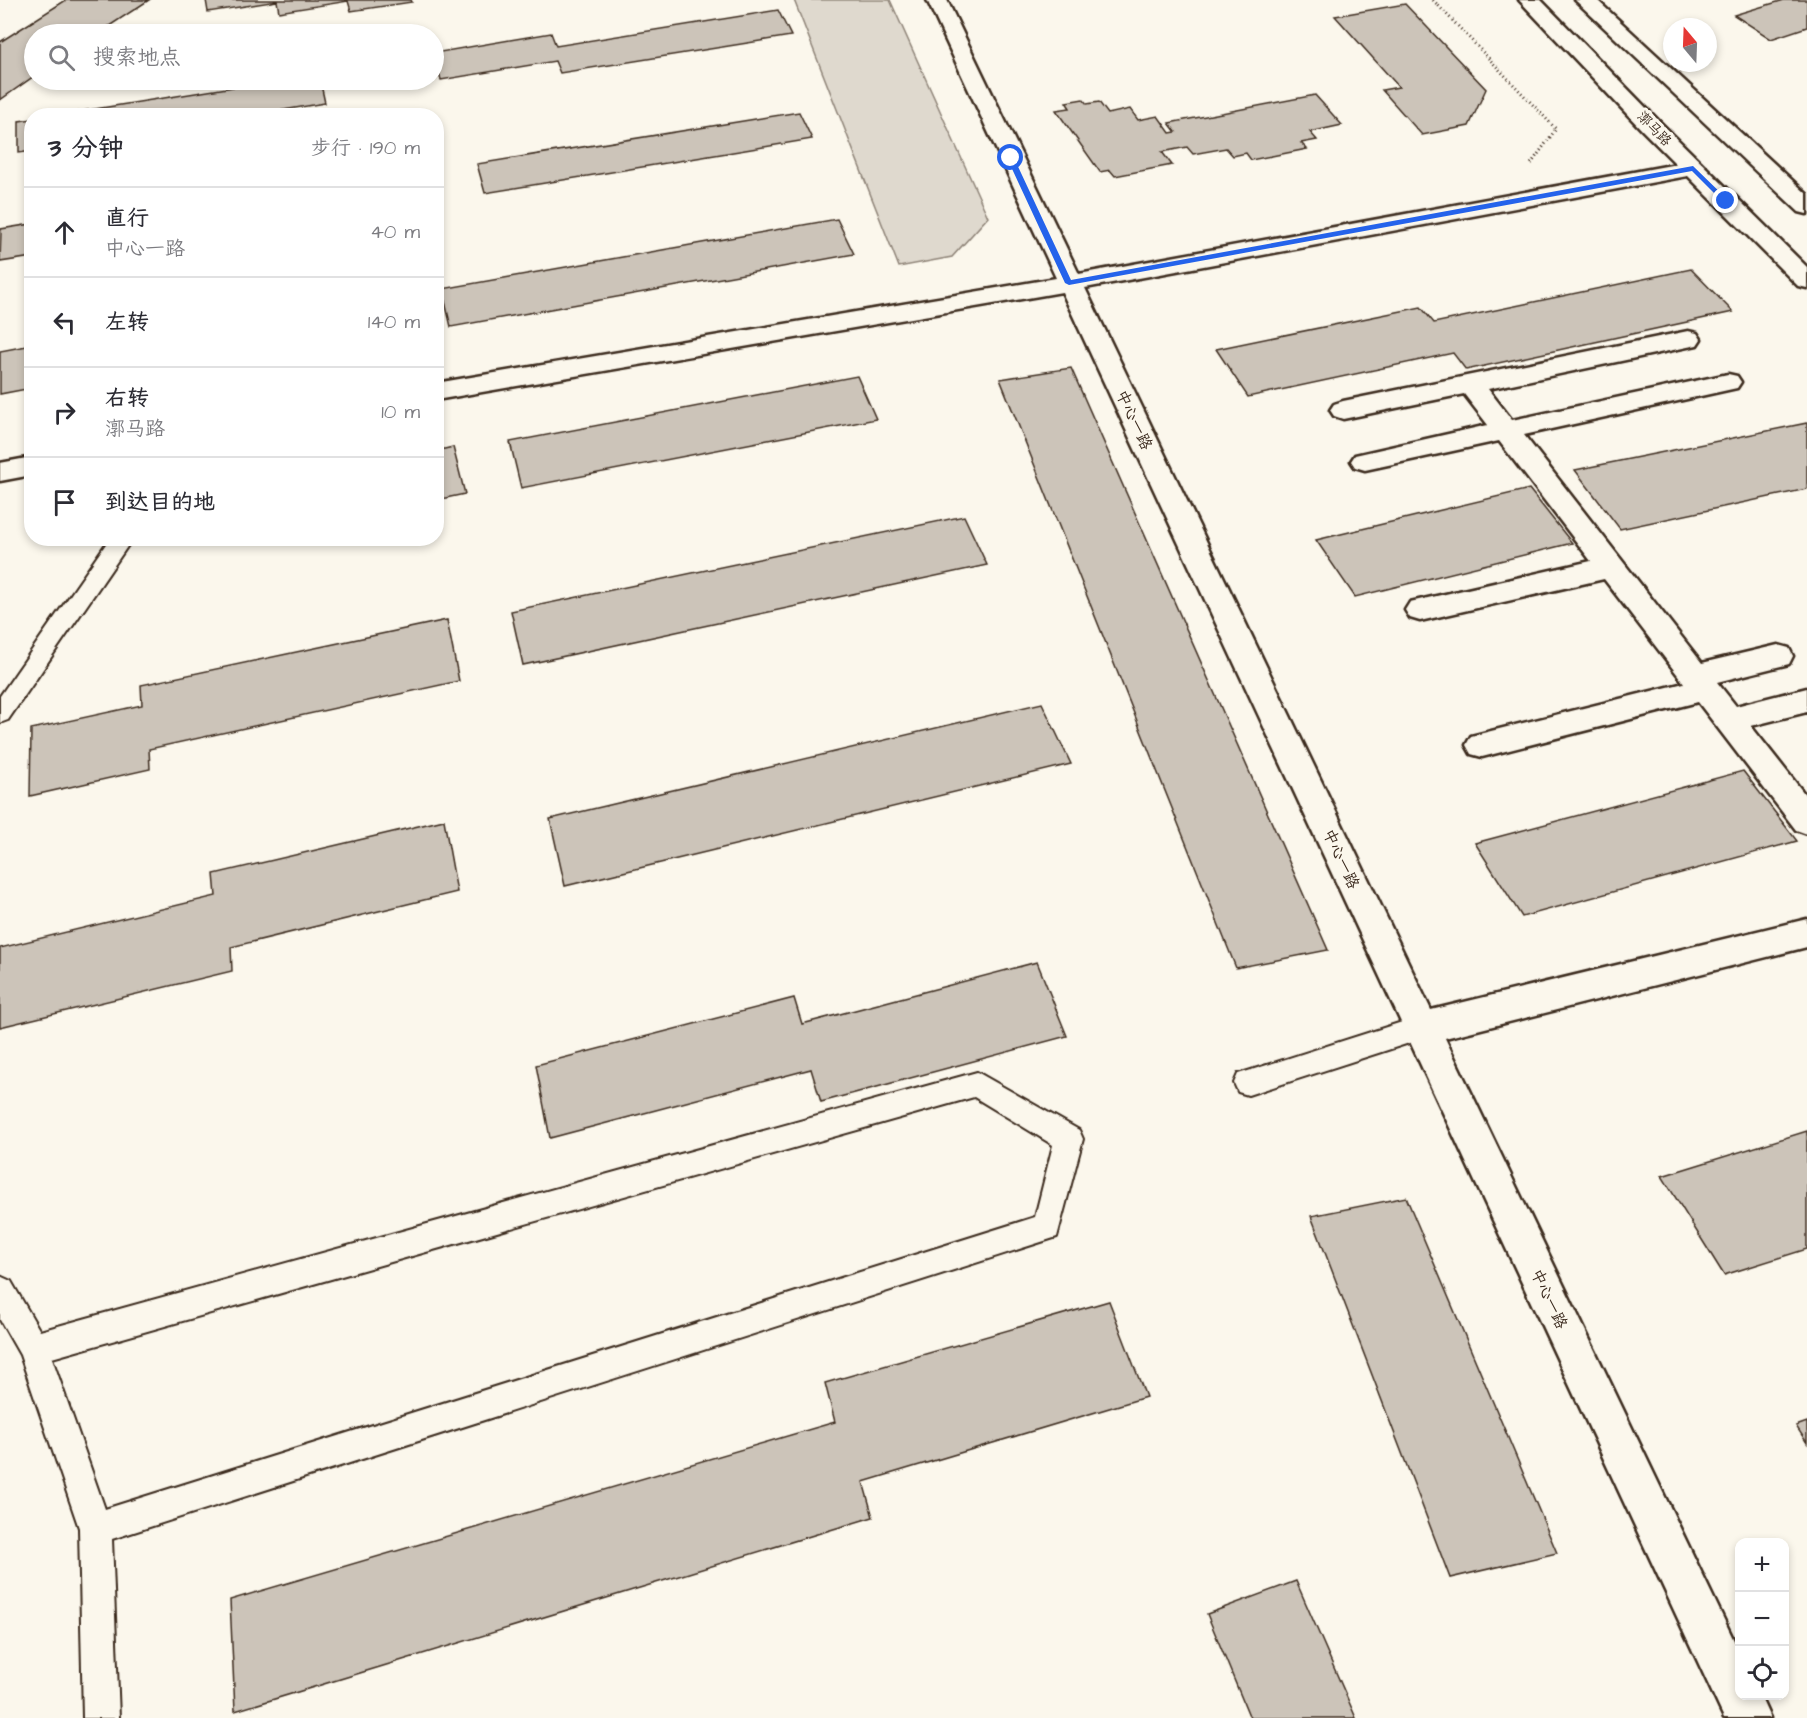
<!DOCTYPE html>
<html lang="zh">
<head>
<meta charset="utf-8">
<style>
	:root { --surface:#fff; --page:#f7f7f7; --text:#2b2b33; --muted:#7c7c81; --line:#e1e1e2 }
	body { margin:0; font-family:"Architects Daughter","LXGW WenKai TC",sans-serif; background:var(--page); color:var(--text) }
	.controls { position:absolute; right:18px; bottom:18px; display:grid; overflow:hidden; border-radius:12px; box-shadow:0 3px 9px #0003 }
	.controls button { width:54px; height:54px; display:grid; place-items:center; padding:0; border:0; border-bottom:2px solid var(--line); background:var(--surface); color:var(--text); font:30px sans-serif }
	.compass { position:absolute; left:1663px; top:18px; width:54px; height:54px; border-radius:50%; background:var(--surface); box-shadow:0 3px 9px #0003; rotate:341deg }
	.stop { position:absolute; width:18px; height:18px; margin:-14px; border:4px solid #2563eb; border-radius:50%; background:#fff }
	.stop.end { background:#2563eb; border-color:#fff; box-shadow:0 2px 6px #0008 }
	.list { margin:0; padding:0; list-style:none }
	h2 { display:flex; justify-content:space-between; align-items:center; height:78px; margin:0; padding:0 24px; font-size:26px }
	h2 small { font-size:20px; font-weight:400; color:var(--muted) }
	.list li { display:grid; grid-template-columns:39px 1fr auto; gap:18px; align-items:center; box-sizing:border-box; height:90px; padding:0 24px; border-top:2px solid var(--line) }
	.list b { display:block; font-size:22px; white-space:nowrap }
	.list p { margin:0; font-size:20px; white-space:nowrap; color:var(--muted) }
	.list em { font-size:20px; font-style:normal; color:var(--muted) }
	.icon { flex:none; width:33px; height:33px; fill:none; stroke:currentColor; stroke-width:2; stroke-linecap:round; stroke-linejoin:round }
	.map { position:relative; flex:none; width:1807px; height:1718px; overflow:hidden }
	.search { position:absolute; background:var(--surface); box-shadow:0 3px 9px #0003; left:24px; top:24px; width:420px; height:66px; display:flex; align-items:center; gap:15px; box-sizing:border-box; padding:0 21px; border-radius:33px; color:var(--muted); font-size:22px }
	.panel { position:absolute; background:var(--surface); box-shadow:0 3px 9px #0003; left:24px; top:108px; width:420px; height:438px; border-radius:24px }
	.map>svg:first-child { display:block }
</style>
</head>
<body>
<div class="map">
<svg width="1807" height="1718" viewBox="0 0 1807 1718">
	<rect width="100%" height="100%" fill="#fbf7ec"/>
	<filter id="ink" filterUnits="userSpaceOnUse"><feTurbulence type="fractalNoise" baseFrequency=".0167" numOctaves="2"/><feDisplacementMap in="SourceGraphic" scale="12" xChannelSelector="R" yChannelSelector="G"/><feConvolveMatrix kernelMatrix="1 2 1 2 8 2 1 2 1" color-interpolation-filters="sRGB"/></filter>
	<g filter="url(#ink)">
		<polygon fill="#dfd9ce" stroke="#8d8276" stroke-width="1.5" points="794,0 890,0 988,217 952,257 899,267"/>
		<g fill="#ccc4b9" stroke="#3b2a1e" stroke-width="1.5">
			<polygon points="66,0 149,0 97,34 34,34 34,76 0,100 0,42"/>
			<polygon points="206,0 411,0 412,2 351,11 348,1 279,12 277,1 208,12"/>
			<polygon points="1784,0 1807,0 1807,27 1771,39 1734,15"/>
			<polygon points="1405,4 1486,89 1469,126 1422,135 1382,90 1399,87 1335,16"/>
			<polygon points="778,10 791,36 560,73 555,61 441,80 434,53 551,33 556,46"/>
			<polygon points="277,80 320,80 325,103 248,116 51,116"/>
			<polygon points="1315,95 1342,125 1310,132 1317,140 1301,143 1307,149 1251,160 1246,153 1233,156 1226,148 1193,154 1187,147 1162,152 1172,165 1115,176 1110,170 1100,172 1056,110 1070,108 1066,102 1083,99 1087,104 1099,102 1108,114 1130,109 1138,120 1158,116 1170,133 1176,132 1169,123"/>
			<polygon points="799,112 812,139 485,193 477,164"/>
			<polygon points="32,119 32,151 19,153 19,121"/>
			<polygon points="837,219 854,254 451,327 442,289"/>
			<polygon points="32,224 32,257 0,262 1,229"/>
			<polygon points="1691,269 1733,312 1466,370 1453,353 1248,397 1216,349 1421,307 1434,323"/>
			<polygon points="32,345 32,388 0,394 0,351"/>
			<polygon points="1071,368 1328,950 1236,968 1000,379"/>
			<polygon points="857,376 876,419 521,488 510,442"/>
			<polygon points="1807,423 1807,489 1620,529 1575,470"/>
			<polygon points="453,447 465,494 436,500 436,451"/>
			<polygon points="1529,489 1572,543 1355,597 1316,540"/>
			<polygon points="964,516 987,565 523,665 511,611"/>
			<polygon points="447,620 459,681 149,749 150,769 30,796 31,729 142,705 141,685"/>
			<polygon points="1042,703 1071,764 565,886 550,819"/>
			<polygon points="1743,771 1797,841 1522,917 1475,843"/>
			<polygon points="444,820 457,892 231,947 232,971 0,1027 0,948 216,896 214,874"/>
			<polygon points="1037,962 1067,1036 821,1102 811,1069 550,1138 536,1065 794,998 802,1024"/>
			<polygon points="1807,1131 1807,1249 1724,1275 1662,1176"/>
			<polygon points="1406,1197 1557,1553 1450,1578 1311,1216"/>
			<polygon points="1109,1301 1146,1397 863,1482 873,1517 235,1711 230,1600 835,1422 825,1383"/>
			<polygon points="1807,1422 1807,1443 1796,1426"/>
			<polygon points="1296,1581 1356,1718 1250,1718 1207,1614"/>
		</g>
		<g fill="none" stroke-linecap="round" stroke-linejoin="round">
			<defs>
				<g id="lane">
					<polygon points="110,538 133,538 8,720 0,723 0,696"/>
					<polygon points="1421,1016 1431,1020 1435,1028 1431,1036 1248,1095 1238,1092 1234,1083 1238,1074 1248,1071"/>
					<path d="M977,1072l102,58 4,9 -26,98 -945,302 7,179h-36l-4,-190 -59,-173 -20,-35v-44l11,5 29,50zM974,1097l79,48 -18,72 -930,292 -53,-151z"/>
				</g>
				<g id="street">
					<polygon points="927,0 947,0 1079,274 1693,161 1701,163 1705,168 1701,173 1693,175 1085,288 1431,1010 1807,919 1807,947 1445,1038 1740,1653 1740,1696 1760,1696 1770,1718 1724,1718 1062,292 436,400 436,383 1056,278"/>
					<polygon points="1688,331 1697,333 1701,339 1697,345 1488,389 1512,420 1728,374 1737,376 1741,382 1737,388 1524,435 1702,663 1778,645 1789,648 1793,656 1789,664 1717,682 1736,706 1807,688 1807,712 1751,726 1807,797 1807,834 1796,830 1698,702 1482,757 1471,754 1466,745 1471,736 1684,683 1604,579 1420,621 1410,618 1405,610 1410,602 1591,561 1499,441 1365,470 1355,467 1351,461 1355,455 1488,425 1464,394 1343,419 1334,416 1330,410 1334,404 1343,401"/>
					<polygon points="32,457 32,475 0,481 0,463"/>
				</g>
				<g id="secondary">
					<polygon points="1519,0 1541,0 1659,121 1807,267 1807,288 1798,286 1643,131"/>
					<polygon points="1575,0 1597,0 1807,194 1807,214 1799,212"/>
				</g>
			</defs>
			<use href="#lane" stroke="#3b2a1e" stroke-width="4"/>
			<use href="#street" stroke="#3b2a1e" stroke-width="5"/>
			<use href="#secondary" stroke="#3b2a1e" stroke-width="5"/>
			<polyline stroke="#3b2a1e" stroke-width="3" stroke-dasharray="1 3" stroke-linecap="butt" points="1433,0 1556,129 1531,164"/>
			<use href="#lane" fill="#fbf7ec" fill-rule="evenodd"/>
			<use href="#street" fill="#fbf7ec" fill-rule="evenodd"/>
			<use href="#secondary" fill="#fbf7ec" fill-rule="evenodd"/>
		</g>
	</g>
	<polygon fill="#2563eb" points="1011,156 1014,158 1071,280 1693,166 1729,201 1723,202 1692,171 1069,285 1065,283 1007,158"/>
	<g text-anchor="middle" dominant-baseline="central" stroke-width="6" stroke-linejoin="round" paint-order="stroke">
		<g font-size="14" fill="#3b2a1e" stroke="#fbf7ec">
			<text transform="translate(1654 129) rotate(46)">漷马路</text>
		</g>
		<g font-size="16" fill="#3b2a1e" stroke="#fbf7ec">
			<text transform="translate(1134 420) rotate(65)">中心一路</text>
			<text transform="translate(1341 859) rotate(65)">中心一路</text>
			<text transform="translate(1549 1299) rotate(65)">中心一路</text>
		</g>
	</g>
</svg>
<div class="controls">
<button>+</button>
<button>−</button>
<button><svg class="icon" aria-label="locate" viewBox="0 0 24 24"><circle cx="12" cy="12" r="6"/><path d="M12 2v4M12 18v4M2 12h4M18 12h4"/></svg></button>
</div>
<svg class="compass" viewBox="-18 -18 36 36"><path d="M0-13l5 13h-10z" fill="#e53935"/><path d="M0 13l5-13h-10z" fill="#7c7c81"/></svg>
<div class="stop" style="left:1011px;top:158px"></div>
<div class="stop end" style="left:1726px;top:201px"></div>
<div class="search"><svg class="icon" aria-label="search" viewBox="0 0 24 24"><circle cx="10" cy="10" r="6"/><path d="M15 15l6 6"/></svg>搜索地点</div>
<section class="panel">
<h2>3 分钟<small>步行 · 190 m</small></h2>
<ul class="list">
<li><svg class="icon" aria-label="ahead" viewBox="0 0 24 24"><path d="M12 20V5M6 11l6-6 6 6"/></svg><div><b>直行</b><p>中心一路</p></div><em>40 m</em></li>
<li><svg class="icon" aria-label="left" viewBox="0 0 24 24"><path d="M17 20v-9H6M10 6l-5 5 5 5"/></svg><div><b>左转</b></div><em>140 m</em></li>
<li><svg class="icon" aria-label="right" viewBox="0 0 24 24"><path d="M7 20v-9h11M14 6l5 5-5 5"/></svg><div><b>右转</b><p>漷马路</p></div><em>10 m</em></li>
<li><svg class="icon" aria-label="arrive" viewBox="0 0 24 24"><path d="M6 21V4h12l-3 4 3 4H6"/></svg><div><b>到达目的地</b></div></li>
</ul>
</section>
</div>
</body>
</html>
